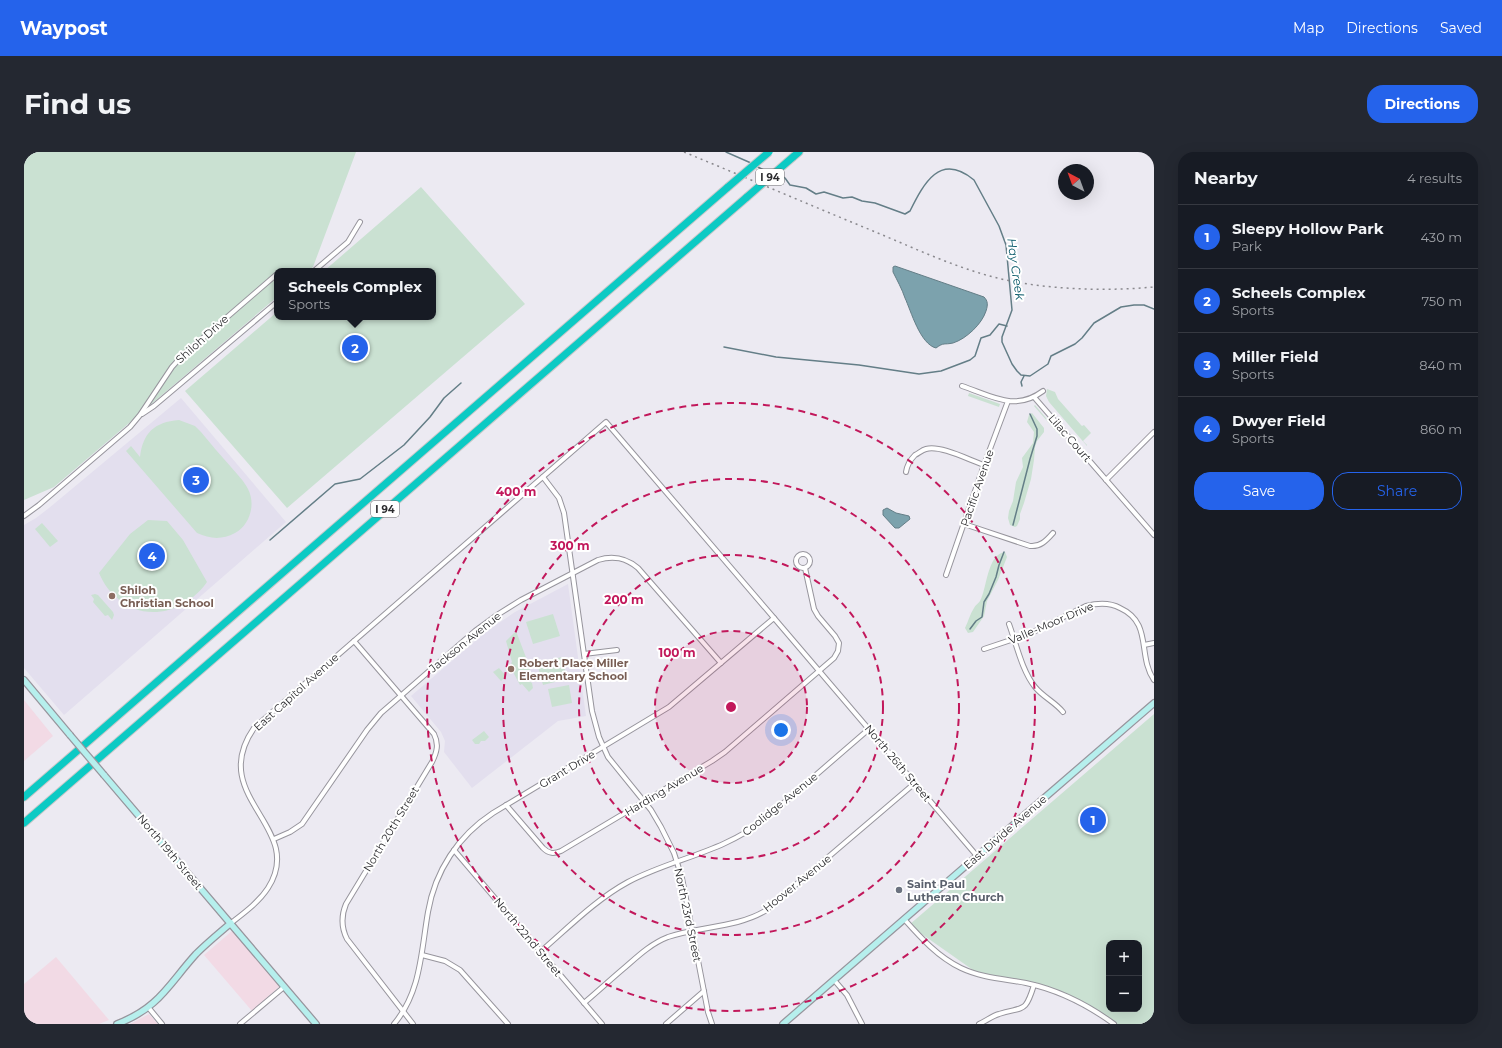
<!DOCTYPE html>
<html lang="en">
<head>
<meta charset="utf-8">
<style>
	:root { --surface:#171b24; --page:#242831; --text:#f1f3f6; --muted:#9ea1a6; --line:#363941; --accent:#2563eb }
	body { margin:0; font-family:Montserrat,sans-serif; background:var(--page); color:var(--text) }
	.controls { position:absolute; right:12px; bottom:12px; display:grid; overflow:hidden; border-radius:8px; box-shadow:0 4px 16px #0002 }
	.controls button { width:36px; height:36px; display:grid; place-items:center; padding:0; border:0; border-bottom:1px solid var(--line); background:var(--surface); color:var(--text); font:20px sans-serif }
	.compass { position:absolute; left:1034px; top:12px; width:36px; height:36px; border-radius:50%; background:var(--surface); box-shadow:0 4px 16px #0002; rotate:319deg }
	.you { position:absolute; left:757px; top:578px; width:14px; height:14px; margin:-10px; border:3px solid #fff; border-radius:50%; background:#1a73e8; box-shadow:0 0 0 6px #1a73e833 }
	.badge { display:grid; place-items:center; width:26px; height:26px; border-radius:50%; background:var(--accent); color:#fff; font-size:13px; font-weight:700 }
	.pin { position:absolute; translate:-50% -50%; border:2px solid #fff; box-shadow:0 1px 4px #0006 }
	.popup { position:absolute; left:250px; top:116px; width:162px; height:52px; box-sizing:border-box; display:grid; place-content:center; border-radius:8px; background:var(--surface); filter:drop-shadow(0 1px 3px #0005); font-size:13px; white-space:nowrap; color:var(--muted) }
	.popup b { font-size:15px; color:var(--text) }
	.popup::after { content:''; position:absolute; left:50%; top:100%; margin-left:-8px; border:8px solid transparent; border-top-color:var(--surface) }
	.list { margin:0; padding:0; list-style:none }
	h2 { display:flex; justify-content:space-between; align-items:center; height:52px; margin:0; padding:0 16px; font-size:17px }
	h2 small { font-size:13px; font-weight:400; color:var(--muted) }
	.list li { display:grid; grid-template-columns:26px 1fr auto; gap:12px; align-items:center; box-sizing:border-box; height:64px; padding:0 16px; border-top:1px solid var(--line) }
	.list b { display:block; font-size:15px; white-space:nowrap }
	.list p { margin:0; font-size:13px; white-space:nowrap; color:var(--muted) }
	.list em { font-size:13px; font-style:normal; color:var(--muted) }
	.actions { display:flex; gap:8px; padding:12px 16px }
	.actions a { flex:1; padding:9px 0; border:1px solid var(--accent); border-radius:16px; text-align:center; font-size:14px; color:var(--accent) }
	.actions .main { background:var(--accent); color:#fff }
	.map { position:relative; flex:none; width:1130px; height:872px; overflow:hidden; border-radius:16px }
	header { display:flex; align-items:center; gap:24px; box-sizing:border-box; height:56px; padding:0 20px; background:var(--accent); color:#fff }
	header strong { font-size:19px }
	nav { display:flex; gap:22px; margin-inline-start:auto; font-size:14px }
	.intro { display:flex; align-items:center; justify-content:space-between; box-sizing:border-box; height:96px; padding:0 24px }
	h1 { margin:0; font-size:28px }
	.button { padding:10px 18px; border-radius:16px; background:var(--accent); color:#fff; font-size:14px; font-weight:700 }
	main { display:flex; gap:24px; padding:0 24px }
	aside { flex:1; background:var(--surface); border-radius:16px; box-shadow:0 4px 16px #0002 }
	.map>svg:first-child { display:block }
</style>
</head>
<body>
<header>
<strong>Waypost</strong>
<nav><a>Map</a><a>Directions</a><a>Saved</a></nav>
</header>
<div class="intro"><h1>Find us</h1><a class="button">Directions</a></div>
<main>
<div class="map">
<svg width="1130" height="872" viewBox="0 0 1130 872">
	<rect width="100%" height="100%" fill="#eceaf2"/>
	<g fill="#f2dae5">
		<polygon points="0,548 29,584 0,609"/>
		<polygon points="208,779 256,834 228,859 180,803"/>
		<polygon points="32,805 85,868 75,872 0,872 0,832"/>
		<polygon points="125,862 134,872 106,872"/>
	</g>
	<g fill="#e3dfee">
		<polygon points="157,246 262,370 40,563 0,516 0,373 12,366 25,356"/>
		<polygon points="544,432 562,564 534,569 448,636 420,600 421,589 417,580 387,544 463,479 491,460"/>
	</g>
	<g fill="#cae1d2" fill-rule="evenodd">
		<polygon points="0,0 332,0 289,115 284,119 253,119 253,145 30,335 0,348"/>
		<polygon points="397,35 501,152 263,356 161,239 253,160 253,165 409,165 409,119 300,119"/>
		<polygon points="1023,237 1031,240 1034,247 1057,273 1058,274 1060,273 1067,281 1059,289 1063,293 1063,294 1025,250 1022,244"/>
		<polygon points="945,241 976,252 975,255 944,244"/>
		<polygon points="1011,253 1038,285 1038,286 1010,254"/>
		<polygon points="1008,261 1020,276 1020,280 1013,289 1011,295 1010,308 1007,327 1000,351 996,362 996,367 993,374 991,375 986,373 984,366 985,359 989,349 992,330 999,315 998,306 1009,291 1010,280 1003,270 1005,263"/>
		<path d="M155,268l16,6 6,6c10,12 20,24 30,35 6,7 13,14 17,22 8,15 2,36 -13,44 -13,7 -25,6 -38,0l-71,-82 5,-5 9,11c3,-24 14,-35 39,-37z"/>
		<path d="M124,368l19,1 16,19 24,42c-22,31 -63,42 -92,14 -7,-6 -12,-14 -16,-23l31,-39z"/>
		<polygon points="18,371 34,389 26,395 11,377"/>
		<path d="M981,400l2,5 -9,23 -11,21 -3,15 -11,16 -5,1 -3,-5c3,-6 5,-14 9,-20 1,-3 5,-5 6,-7 7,-12 7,-47 25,-49z"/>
		<polygon points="71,442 74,443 89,460 90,463 88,468 84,463 81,464 69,450 70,447 67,443"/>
		<polygon points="529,462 536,484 509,492 502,470"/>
		<path d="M492,479l11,29 -1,4c5,6 5,7 2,14l1,3 3,2 1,5 -4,4 -7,-8 -2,1 -6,-11v-7l-3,-4 1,-1 -6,-21z"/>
		<polygon points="538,505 543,527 519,533 513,511"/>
		<polygon points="475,516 482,524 477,529 469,520"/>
		<polygon points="545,533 548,551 528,555 524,537"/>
		<path d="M1130,562v310h-40l-27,-18 -46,-19 -61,-12 -71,-50zM1085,791h30v66h-30z"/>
		<polygon points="460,579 465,585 461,589 457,589 455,592 451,592 448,588"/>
	</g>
	<g fill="#7ca2ad" stroke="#647e87">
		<path d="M871,114l89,31c4,4 4,8 2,14 -4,13 -20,28 -33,32 -9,2 -9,-1 -17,5 -16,-4 -25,-37 -31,-50 -3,-9 -8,-18 -12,-26v-5z"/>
		<polygon points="863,356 872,361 885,364 886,367 875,376 871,376 859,363 859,358"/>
	</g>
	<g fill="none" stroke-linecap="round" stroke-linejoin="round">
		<g stroke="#647e87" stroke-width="1.5">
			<polyline points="702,0 727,11"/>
			<polyline points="732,14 742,19 749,20"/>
			<path d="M754,21l7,5 5,7 16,3 10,6 8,-2 19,6 9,-1 10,4 13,2 30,11 5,-3c14,-28 30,-59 64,-31l25,46 7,19 6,65 -10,27v5l10,22 5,7 4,4 9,1 18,-12 3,-8 24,-12 7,-6 12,-15 27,-16 13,-2h10l10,4"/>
			<polyline points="700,195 752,205 835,213 895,222 917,219 946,208 951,204 957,186 966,183 975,172 983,174"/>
			<polyline points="998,234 997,230 1000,224"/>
			<polyline points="989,373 1006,307 1013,284 1013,277 1006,262"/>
			<polyline points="246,388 311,332 336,327 380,293 406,265 420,246 437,231"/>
			<polyline points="946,477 952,469 958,465 960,450 965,442 972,425 975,413 980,400"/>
		</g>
		<defs>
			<g id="street">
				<polyline points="290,119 324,90 336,70"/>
				<path d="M938,234c30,10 53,26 81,5"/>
				<polyline points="1010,245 1130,383"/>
				<polyline points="118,262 130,254 253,150"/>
				<path d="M882,320c1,-7 4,-12 9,-17 4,-2 7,-5 11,-6 15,-4 43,11 58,16"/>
				<polyline points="519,325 535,346 540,361 568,559 575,585 584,605 627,658 637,675 650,701 658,726 684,860 688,872"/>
				<polyline points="1082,328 1130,280"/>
				<polyline points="0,364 15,353 106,275 116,263 148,215 158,204 253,122"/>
				<path d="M940,372l66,22c10,1 16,-5 23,-13"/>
				<circle cx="779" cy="409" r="7"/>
				<polyline points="922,423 960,313 984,249"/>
				<path d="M985,472c7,19 13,47 26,63 8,10 20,15 28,25"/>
				<path d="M330,489l80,93c5,10 3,18 -2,28l-86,142c-5,12 -5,23 1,35l66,85"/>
				<polyline points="1120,493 1130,491"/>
				<path d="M960,497l45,-15 57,-28c12,-3 23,-4 34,2 33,15 17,47 34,72"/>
				<polyline points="560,502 593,498"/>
				<path d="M482,653l37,43c6,6 11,6 18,3l151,-90 13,-9 109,-94 4,-7 1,-8 -4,-7 -17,-20 -4,-7 -9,-41"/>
				<path d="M250,687l16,-7 12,-8 65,-94 14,-17 15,-13 79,-69 22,-16 24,-15 77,-40c16,-5 28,-2 40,8l83,95"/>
				<polyline points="430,698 578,872"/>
				<path d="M880,767c17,19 34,38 57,49 21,10 44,11 65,15 33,7 62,22 88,41"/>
				<path d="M207,771c13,-10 28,-21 37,-35 39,-61 -62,-91 -14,-160l352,-306 168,196"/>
				<path d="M516,800c28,-24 55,-52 88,-70 46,-24 94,-29 137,-63l104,-90"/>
				<polyline points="398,803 421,809 436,818 484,872"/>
				<polyline points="810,828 823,843 838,872"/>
				<path d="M560,851c13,-11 26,-23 39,-34 14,-12 27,-25 45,-32 32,-11 68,-9 97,-26l150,-128"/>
				<polyline points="124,855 138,872"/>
				<polyline points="0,871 1,872"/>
				<polyline points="216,872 260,835"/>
				<path d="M370,872c27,-32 27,-72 34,-112 7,-41 30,-76 65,-99l176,-106 105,-89 203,238"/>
				<polyline points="642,872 680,839"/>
				<path d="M955,872c7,-3 13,-8 20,-10 25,-8 26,0 35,-29"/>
			</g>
			<g id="secondary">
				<polyline points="0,528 46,583"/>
				<polyline points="80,623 292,872"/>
				<path d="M93,872c42,-16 51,-39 79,-70 11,-11 23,-21 35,-31"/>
				<polyline points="759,872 1130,551"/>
			</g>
			<g id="highway">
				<polyline points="769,5 775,0"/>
				<polyline points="0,645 704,35"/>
				<polyline points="0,671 723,45"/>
			</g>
		</defs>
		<use href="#street" stroke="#97959d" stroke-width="6"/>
		<use href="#secondary" stroke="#97959d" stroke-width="8"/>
		<use href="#highway" stroke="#c8c8c9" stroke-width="9"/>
		<use href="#street" stroke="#fff" stroke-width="4"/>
		<use href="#secondary" stroke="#b6efed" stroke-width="5.5"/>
		<use href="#highway" stroke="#0ccac4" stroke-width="7"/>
		<path stroke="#8a898e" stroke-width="1.5" stroke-dasharray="2 4" stroke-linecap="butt" d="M660,0c63,26 126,53 189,79 46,19 93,42 143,51 45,8 92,9 138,5"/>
		<defs>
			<polyline id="secondary-bridge" points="46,583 80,623"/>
			<g id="highway-bridge">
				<polyline points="704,35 745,0"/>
				<polyline points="723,45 769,5"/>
			</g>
		</defs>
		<use href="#secondary-bridge" stroke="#97959d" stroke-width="8" stroke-linecap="butt"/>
		<use href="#highway-bridge" stroke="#c8c8c9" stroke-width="9" stroke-linecap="butt"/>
		<use href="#secondary-bridge" stroke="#b6efed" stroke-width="5.5"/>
		<use href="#highway-bridge" stroke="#0ccac4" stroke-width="7"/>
	</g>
	<circle cx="707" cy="555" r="76" fill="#c2185b" fill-opacity=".12"/>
	<g fill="none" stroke="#c2185b" stroke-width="2" stroke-dasharray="7 5">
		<circle cx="707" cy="555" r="76"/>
		<circle cx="707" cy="555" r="152"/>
		<circle cx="707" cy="555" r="228"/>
		<circle cx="707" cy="555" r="304"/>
	</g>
	<g fill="#8d6e63" stroke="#fff" stroke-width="1.5">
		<circle cx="88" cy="444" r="4"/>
		<circle cx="487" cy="517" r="4"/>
	</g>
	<circle fill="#6b7280" stroke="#fff" stroke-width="1.5" cx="875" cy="738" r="4"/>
	<g text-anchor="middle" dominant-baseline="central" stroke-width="4" stroke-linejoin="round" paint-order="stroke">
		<g fill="#fff" stroke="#6b6b6d" stroke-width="1">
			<rect x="732" y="17" width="28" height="16" rx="3"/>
			<rect x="347" y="349" width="28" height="16" rx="3"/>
		</g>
		<g font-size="10" font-weight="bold" fill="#2b2b2e">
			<text x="746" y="25">I 94</text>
			<text x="361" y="357">I 94</text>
		</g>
		<g font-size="11" fill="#2b2b2e" stroke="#fff">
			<text transform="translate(178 187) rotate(-42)">Shiloh Drive</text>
			<text transform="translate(1046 286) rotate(49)">Lilac Court</text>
			<text transform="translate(953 336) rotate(-71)">Pacific Avenue</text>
			<text transform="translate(1027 471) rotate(-23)">Valle-Moor Drive</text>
			<text transform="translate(441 490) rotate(-39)">Jackson Avenue</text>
			<text transform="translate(272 540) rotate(-42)">East Capitol Avenue</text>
			<text transform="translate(874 611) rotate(50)">North 26th Street</text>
			<text transform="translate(543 617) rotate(-31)">Grant Drive</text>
			<text transform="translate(640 638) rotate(-31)">Harding Avenue</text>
			<text transform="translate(756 652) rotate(-39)">Coolidge Avenue</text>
			<text transform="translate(367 677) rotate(-59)">North 20th Street</text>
			<text transform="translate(981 680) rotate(-41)">East Divide Avenue</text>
			<text transform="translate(146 700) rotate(50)">North 19th Street</text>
			<text transform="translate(773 731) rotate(-39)">Hoover Avenue</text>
			<text transform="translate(664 763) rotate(78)">North 23rd Street</text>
			<text transform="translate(504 785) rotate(50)">North 22nd Street</text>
		</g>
		<g font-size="11" font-weight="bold" fill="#785e54" stroke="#fff" text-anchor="start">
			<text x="96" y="438">Shiloh<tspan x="96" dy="13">Christian School</tspan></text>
			<text x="495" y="511">Robert Place Miller<tspan x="495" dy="13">Elementary School</tspan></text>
		</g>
		<g font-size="11" font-weight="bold" fill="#5b616d" stroke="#fff" text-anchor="start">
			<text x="883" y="732">Saint Paul<tspan x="883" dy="13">Lutheran Church</tspan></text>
		</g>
		<g font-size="12" font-style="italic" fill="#005465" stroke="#fff">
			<text transform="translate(992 117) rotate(82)">Hay Creek</text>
		</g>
	</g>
	<circle cx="707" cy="555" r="6" fill="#c2185b" stroke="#fff" stroke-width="2"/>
	<g font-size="12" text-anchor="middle" font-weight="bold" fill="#c2185b" stroke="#fff" stroke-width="4" stroke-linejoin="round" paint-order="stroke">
		<text x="492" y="344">400 m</text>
		<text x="546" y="398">300 m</text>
		<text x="600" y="452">200 m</text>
		<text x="653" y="505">100 m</text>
	</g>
</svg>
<div class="controls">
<button>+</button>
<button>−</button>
</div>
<svg class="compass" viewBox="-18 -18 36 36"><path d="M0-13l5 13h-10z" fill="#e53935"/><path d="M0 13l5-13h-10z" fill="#9ea1a6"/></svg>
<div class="you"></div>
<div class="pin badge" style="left:1069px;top:668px">1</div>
<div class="pin badge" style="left:331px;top:196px">2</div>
<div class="popup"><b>Scheels Complex</b>Sports</div>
<div class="pin badge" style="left:172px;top:328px">3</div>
<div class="pin badge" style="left:128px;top:404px">4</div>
</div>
<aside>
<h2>Nearby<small>4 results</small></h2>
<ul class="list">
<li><span class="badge">1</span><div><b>Sleepy Hollow Park</b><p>Park</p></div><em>430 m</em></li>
<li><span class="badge">2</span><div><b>Scheels Complex</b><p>Sports</p></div><em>750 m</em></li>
<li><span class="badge">3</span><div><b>Miller Field</b><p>Sports</p></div><em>840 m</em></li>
<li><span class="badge">4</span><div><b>Dwyer Field</b><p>Sports</p></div><em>860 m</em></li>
</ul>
<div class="actions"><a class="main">Save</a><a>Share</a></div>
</aside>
</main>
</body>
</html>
